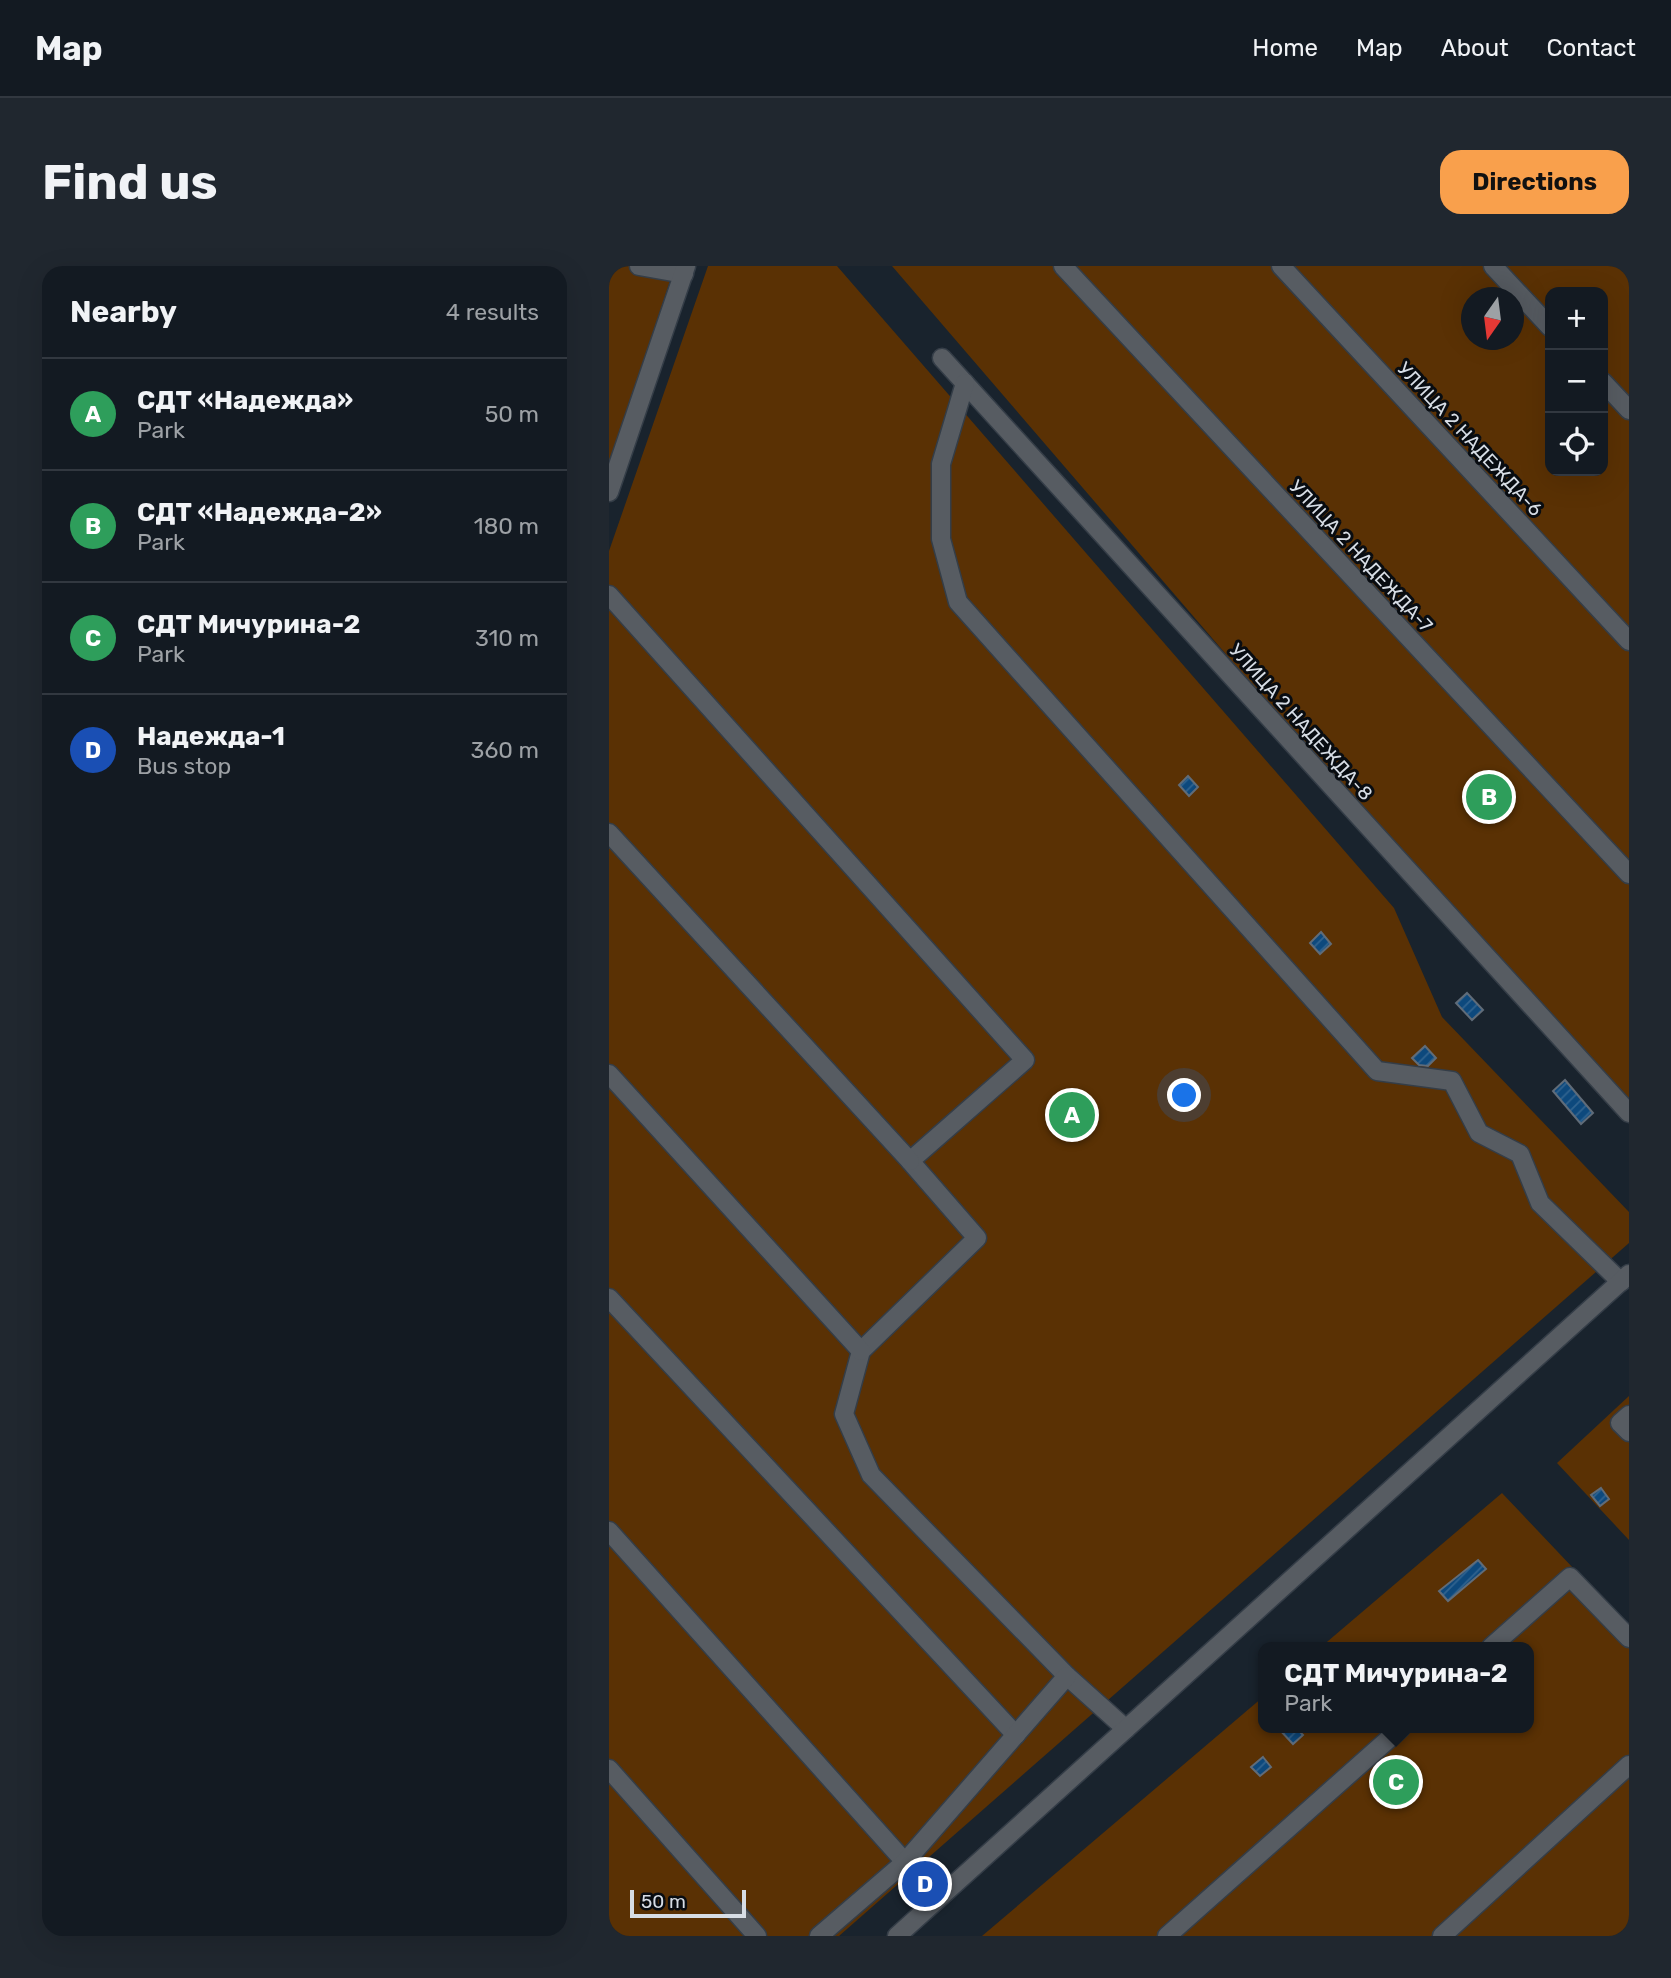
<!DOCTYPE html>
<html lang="en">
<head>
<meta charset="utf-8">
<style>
	:root { --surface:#131a22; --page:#20272f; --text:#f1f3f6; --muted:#9da1a5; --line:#323840; --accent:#f9a04c }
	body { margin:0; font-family:Rubik,sans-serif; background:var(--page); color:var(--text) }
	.controls { position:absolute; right:21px; top:21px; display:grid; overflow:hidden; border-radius:14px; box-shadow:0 7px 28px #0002 }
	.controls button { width:63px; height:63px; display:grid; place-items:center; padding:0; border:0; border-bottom:2px solid var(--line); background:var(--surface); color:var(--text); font:35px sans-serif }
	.compass { position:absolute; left:852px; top:21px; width:63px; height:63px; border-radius:50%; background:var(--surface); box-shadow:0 7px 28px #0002; rotate:194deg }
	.scale { position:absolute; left:21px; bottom:18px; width:116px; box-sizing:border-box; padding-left:7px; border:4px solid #d7dde5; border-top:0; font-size:19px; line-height:24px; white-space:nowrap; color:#d7dde5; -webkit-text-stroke:5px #080c11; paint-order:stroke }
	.you { position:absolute; left:576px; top:830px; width:24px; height:24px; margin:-18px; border:5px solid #fff; border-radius:50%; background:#1a73e8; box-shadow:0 0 0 10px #1a73e833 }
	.badge { display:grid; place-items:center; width:46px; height:46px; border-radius:50%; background:var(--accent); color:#fff; font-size:23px; font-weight:700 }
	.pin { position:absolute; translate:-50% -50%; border:4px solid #fff; box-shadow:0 2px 7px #0006 }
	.popup { position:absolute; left:649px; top:1376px; width:276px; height:91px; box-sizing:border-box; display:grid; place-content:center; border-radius:14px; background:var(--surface); filter:drop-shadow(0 2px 5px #0005); font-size:23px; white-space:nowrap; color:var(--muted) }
	.popup b { font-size:26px; color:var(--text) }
	.popup::after { content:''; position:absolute; left:50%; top:100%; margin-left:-14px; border:14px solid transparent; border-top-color:var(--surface) }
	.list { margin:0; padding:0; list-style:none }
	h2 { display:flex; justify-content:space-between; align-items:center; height:91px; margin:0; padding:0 28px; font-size:30px }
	h2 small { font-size:23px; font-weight:400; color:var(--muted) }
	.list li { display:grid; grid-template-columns:46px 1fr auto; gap:21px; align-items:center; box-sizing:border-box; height:112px; padding:0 28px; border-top:2px solid var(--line) }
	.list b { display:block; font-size:26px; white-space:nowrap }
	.list p { margin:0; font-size:23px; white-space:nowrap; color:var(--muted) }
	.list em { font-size:23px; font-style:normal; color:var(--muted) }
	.icon { flex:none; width:38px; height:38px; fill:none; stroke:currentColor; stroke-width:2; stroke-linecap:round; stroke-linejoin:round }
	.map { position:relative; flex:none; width:1020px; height:1670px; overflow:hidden; border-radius:21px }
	header { display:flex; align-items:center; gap:42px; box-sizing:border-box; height:98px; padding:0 35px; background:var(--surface); border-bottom:2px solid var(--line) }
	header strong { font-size:33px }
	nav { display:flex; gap:38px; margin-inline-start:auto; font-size:24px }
	.intro { display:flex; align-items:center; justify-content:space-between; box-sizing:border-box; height:168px; padding:0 42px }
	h1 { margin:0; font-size:49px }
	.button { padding:18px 32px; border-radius:21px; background:var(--accent); color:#111; font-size:24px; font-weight:700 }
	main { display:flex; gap:42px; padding:0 42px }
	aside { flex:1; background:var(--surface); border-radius:21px; box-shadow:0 7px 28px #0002 }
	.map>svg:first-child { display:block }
</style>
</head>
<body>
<header>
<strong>Map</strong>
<nav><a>Home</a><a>Map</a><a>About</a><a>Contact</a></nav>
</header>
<div class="intro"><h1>Find us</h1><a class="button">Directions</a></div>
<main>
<aside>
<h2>Nearby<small>4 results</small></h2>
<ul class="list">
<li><span class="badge" style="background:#2e9e5b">A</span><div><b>СДТ «Надежда»</b><p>Park</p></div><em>50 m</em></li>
<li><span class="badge" style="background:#2e9e5b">B</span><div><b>СДТ «Надежда-2»</b><p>Park</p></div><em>180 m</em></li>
<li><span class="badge" style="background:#2e9e5b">C</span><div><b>СДТ Мичурина-2</b><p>Park</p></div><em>310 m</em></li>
<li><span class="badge" style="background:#1a4fb4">D</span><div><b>Надежда-1</b><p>Bus stop</p></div><em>360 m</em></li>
</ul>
</aside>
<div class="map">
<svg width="1020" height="1670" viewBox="0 0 1020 1670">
	<defs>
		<pattern id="building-hatch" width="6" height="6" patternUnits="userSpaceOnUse" patternTransform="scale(1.75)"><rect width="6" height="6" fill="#0d497d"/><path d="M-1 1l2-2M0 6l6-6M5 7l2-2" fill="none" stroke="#30638f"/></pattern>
	</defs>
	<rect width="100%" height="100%" fill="#19232d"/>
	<g fill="#5a3104" fill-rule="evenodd">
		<polygon points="0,0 66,0 0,199"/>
		<polygon points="99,0 228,0 785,642 833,751 1020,946 1020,977 230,1670 0,1670 0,285"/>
		<path d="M283,0h737v857zM941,26h53v179h-53zM862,32h42v42h-42z"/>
		<polygon points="1020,1130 1020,1274 948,1197"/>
		<polygon points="893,1227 1020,1361 1020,1670 373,1670 654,1431 654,1462 920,1462 920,1381 712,1381"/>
	</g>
	<g fill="url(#building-hatch)" stroke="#606c79" stroke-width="2">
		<polygon points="579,510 589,521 580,530 570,519"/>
		<polygon points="712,666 722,678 711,688 701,677"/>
		<polygon points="858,727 874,744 863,754 847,737"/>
		<polygon points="816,780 827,792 819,800 810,799 803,792"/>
		<polygon points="956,814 984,847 972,858 944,825"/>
		<polygon points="992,1222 1000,1233 991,1240 982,1229"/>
		<polygon points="869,1294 877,1303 839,1335 830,1325"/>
		<polygon points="669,1462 687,1462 694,1469 684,1478"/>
		<polygon points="654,1491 662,1501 651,1510 642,1501"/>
	</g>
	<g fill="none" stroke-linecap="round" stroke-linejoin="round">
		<defs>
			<g id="minor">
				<polyline points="30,0 75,8"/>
				<polyline points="454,0 1020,608"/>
				<polyline points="672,0 1020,375"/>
				<polyline points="884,0 941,61"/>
				<polyline points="333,92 1020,847"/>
				<polyline points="994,116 1020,144"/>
				<polyline points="356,117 332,198 332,273 349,336 768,805 843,815 870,867 911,888 931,937 1012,1016"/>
				<polyline points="0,226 77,0"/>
				<polyline points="0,329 416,794 301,895 368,972 252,1085 235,1148 262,1209 458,1410 517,1463"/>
				<polyline points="0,567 301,895"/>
				<polyline points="0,808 252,1085"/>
				<polyline points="0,1032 407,1469"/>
				<polyline points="1020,1149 1011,1157 1020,1166"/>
				<polyline points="0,1265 296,1596"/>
				<polyline points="882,1381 961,1311 1020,1372"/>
				<polyline points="0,1503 148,1670"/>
				<polyline points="210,1670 296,1596 458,1410"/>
				<polyline points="288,1670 1020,1008"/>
				<polyline points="558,1670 792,1462"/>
				<polyline points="833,1670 1020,1499"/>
			</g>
		</defs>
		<use href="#minor" stroke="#343d47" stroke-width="21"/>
		<use href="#minor" stroke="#575c62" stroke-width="18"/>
	</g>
	<g text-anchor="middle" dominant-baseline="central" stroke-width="6" stroke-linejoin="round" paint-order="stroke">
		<g font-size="19" fill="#d7dde5" stroke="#080c11">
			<text transform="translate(861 173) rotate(47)">УЛИЦА 2 НАДЕЖДА-6</text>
			<text transform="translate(752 290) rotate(47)">УЛИЦА 2 НАДЕЖДА-7</text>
			<text transform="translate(692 456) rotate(48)">УЛИЦА 2 НАДЕЖДА-8</text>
		</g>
	</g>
</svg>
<div class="controls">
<button>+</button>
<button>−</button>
<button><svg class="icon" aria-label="locate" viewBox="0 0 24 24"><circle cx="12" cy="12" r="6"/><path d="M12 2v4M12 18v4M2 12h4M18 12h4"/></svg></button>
</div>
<svg class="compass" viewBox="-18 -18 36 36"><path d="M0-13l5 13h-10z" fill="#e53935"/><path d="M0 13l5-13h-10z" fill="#9da1a5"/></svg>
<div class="scale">50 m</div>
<div class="you"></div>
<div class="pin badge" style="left:463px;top:849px;background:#2e9e5b">A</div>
<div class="pin badge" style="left:880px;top:531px;background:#2e9e5b">B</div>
<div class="pin badge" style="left:787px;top:1516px;background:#2e9e5b">C</div>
<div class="popup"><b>СДТ Мичурина-2</b>Park</div>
<div class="pin badge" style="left:316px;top:1618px;background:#1a4fb4">D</div>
</div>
</main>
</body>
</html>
